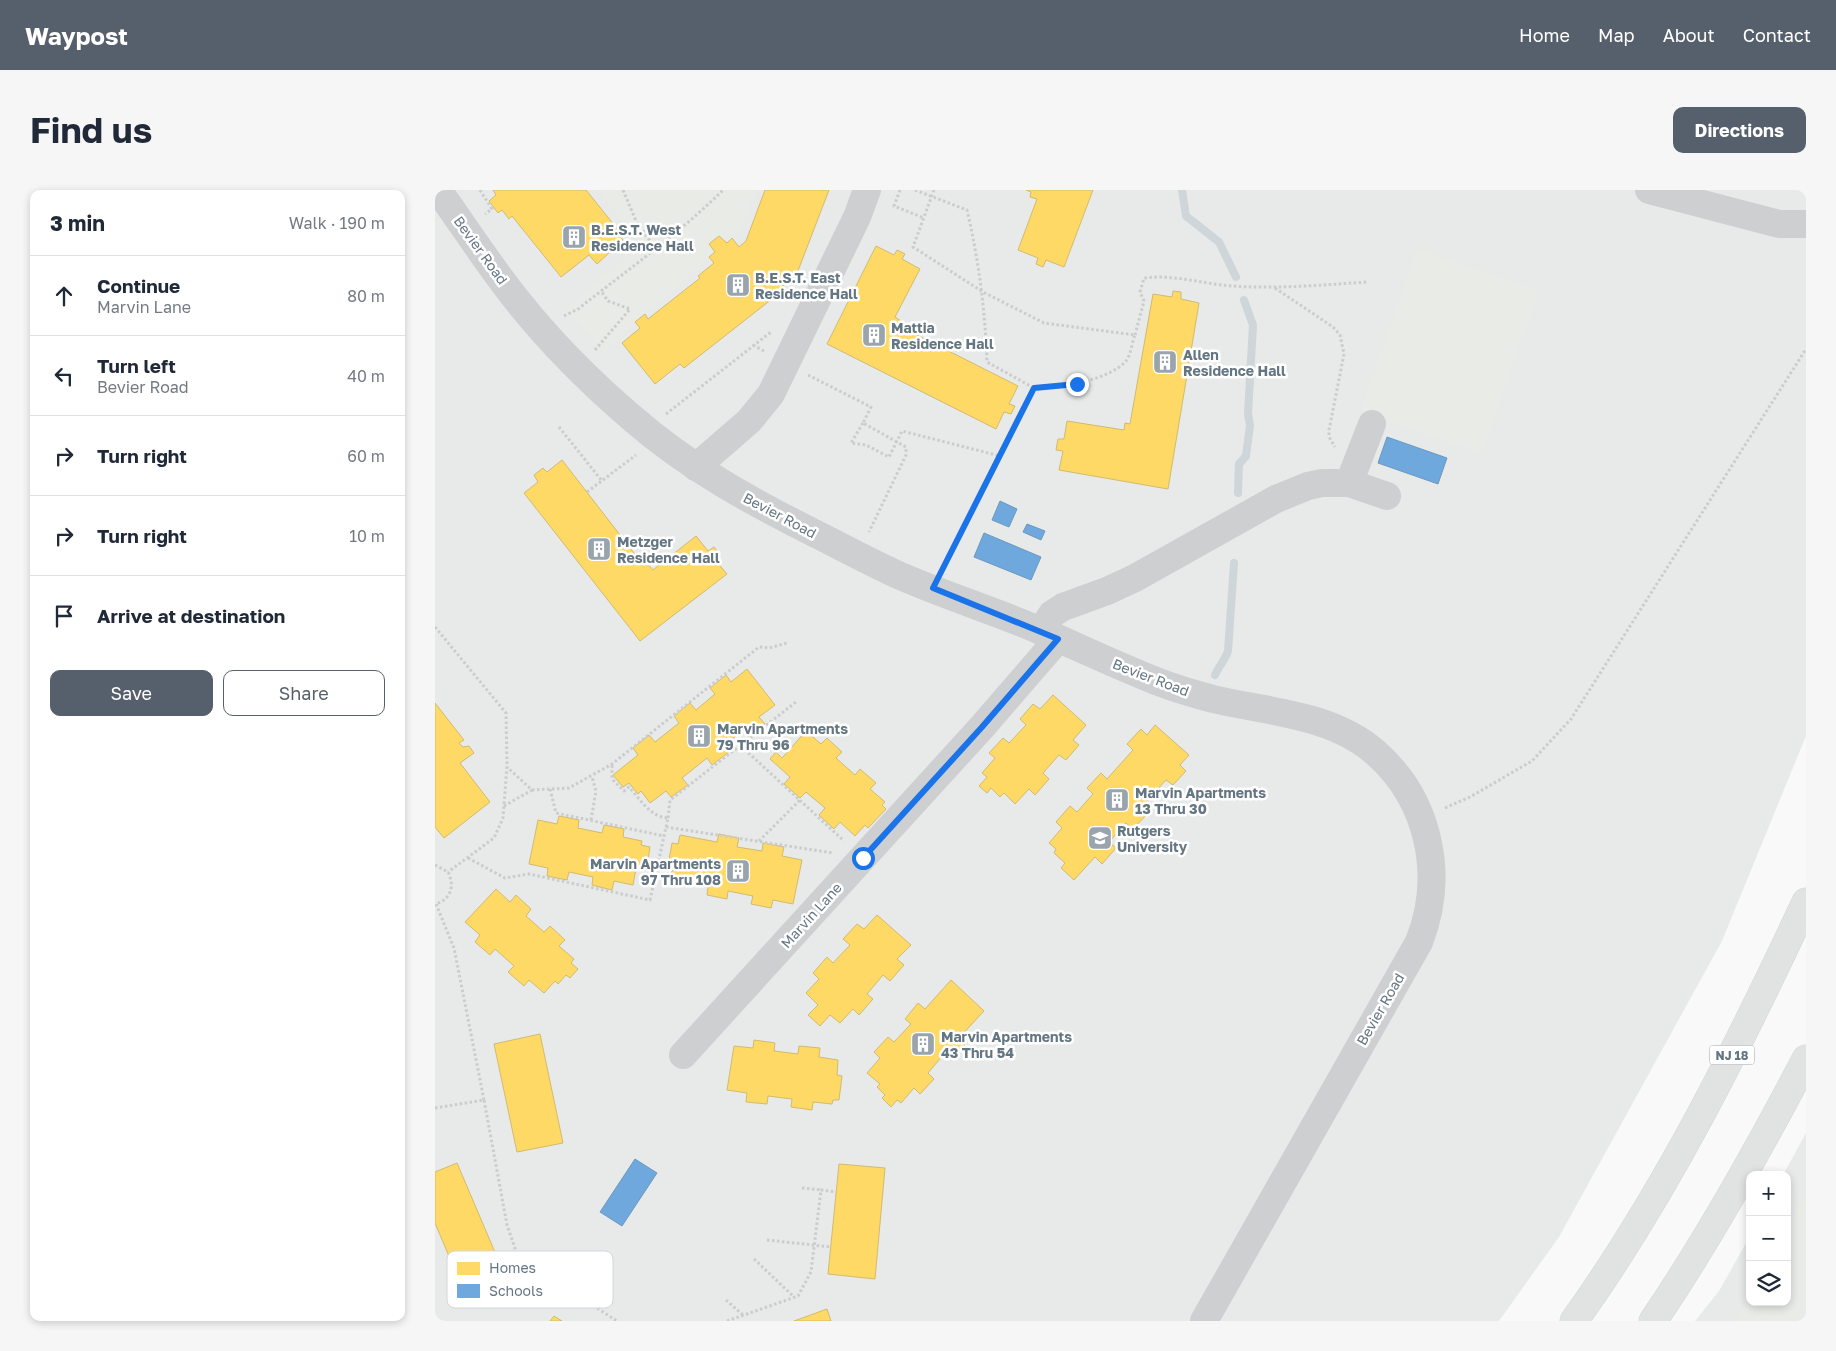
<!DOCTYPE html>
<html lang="en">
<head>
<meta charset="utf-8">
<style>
	:root { --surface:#fff; --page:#f6f6f7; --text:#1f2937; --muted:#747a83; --line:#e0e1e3; --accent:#56606c }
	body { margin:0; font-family:"Golos Text",sans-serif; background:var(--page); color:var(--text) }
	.controls { position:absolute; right:15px; bottom:15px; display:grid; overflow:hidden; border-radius:10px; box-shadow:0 2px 8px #0003 }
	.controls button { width:45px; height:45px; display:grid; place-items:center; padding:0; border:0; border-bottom:1px solid var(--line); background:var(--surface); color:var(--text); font:25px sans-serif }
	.stop { position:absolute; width:15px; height:15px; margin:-11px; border:4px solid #1a73e8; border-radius:50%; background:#fff }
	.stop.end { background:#1a73e8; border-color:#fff; box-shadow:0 1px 5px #0008 }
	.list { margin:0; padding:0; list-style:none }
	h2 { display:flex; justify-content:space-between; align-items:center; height:65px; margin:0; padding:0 20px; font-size:21px }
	h2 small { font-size:16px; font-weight:400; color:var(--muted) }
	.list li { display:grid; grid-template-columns:32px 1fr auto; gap:15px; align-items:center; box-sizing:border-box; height:80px; padding:0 20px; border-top:1px solid var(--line) }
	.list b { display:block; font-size:19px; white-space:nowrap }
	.list p { margin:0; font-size:16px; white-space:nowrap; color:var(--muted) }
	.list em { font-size:16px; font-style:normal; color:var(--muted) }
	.actions { display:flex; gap:10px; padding:15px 20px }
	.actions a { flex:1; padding:11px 0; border:1px solid var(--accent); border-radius:10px; text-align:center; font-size:18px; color:var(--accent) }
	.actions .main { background:var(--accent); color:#fff }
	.icon { flex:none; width:28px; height:28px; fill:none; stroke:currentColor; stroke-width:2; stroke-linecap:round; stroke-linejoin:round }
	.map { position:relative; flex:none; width:1371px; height:1131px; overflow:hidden; border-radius:10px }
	header { display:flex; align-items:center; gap:30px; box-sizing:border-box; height:70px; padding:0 25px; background:var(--accent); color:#fff }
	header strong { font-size:24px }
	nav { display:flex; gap:28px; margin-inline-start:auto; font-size:18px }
	.intro { display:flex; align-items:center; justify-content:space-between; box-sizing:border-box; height:120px; padding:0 30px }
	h1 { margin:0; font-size:35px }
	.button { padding:12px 22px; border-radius:10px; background:var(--accent); color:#fff; font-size:18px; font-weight:700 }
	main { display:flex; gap:30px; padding:0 30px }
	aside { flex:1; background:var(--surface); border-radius:10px; box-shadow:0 2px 8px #0003 }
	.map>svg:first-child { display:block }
</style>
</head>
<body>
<header>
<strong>Waypost</strong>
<nav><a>Home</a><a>Map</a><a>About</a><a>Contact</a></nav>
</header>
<div class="intro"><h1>Find us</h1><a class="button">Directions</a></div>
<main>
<aside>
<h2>3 min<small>Walk · 190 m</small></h2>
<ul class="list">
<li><svg class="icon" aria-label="ahead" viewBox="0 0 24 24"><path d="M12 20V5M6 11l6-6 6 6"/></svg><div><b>Continue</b><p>Marvin Lane</p></div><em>80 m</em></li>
<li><svg class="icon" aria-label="left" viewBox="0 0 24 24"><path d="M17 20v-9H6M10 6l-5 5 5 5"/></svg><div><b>Turn left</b><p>Bevier Road</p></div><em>40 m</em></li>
<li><svg class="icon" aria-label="right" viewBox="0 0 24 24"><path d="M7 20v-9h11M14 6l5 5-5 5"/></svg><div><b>Turn right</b></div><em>60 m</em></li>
<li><svg class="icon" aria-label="right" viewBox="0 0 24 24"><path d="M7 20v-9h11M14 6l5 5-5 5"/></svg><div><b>Turn right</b></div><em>10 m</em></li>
<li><svg class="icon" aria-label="arrive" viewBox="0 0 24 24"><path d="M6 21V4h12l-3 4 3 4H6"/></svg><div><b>Arrive at destination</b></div></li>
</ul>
<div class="actions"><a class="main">Save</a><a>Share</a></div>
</aside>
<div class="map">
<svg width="1371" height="1131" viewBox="0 0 1371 1131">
	<rect width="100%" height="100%" fill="#f9f9f9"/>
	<g fill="#e8e9e9">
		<polygon points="0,0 1371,0 1371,546 1287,751 1124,1047 1064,1131 0,1131"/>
		<polygon points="1371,943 1371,1131 1260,1131 1284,1101 1315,1046 1315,1112 1352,1112 1352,985 1348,985"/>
	</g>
	<g fill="#e8ebe6">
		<polygon points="162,0 322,0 303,43 170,162 130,118 206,56"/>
		<polygon points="983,59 1104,101 1046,264 925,221"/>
		<polygon points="1371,1003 1371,1131 1301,1131 1315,1106 1315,1112 1352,1112 1352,1037"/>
	</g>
	<g fill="#ffd966" stroke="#d1bb6f">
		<polygon points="58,0 151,0 180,36 184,41 182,43 188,50 162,74 154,65 126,87 77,26 74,29 67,20 63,23 54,11 61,5"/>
		<polygon points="330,0 394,0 361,86 340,102 342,105 249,178 245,174 220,194 187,153 205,138 200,132 210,124 213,129 265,88 263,86 279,73 274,67 280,62 274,54 284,46 292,53 297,48 304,57 311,51"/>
		<polygon points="591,0 658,0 629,77 611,70 608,77 601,74 603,68 583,60 602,9 595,7 596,2"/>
		<polygon points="441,56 459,65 462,60 470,64 467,69 485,79 460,127 466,131 464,136 583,196 574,214 580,216 576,224 569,222 561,239 392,154"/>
		<polygon points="738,101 746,102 746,109 764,113 733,299 624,280 628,261 621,260 623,249 629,249 632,231 689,240 690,233 695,234 718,104 737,107"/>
		<polygon points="127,270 209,376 213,374 218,380 261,346 273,361 279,357 285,365 279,369 292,384 205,451 89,303 103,292 99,285 108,278 112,282"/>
		<polygon points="312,479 340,515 324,527 330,534 313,547 308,540 288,556 294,562 277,575 272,568 247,588 253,595 236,607 231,601 215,613 206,601 203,604 194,593 188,597 178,585 203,565 198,558 214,545 220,552 244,533 239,526 255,513 261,520 280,504 275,498 291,485 296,492"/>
		<polygon points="618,505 651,535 638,550 644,555 631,570 624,565 608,583 614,589 600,605 594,599 580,614 569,603 565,607 556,598 552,603 544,596 552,587 547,583 560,568 554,563 568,548 574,553 591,535 585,529 598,514 605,519"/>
		<polygon points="0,513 29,550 24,553 28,557 34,556 39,563 25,573 55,612 9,648 0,637"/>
		<polygon points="720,535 754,565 745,575 751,581 738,595 731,590 705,618 712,624 698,639 691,633 674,652 681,658 667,674 660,667 639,690 626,678 630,673 619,663 621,659 614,653 627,638 621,632 635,616 642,622 658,604 652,598 666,583 672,589 698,560 692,554 706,539 712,545"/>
		<polygon points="371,541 386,554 392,548 407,562 401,568 420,585 425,579 441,593 435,599 450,612 447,615 451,619 433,638 430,635 420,646 405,632 399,639 384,625 390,618 371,602 365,608 349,594 355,587 335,569 341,562 347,568"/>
		<polygon points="124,626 144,630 143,638 167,643 169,635 189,639 188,647 207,651 206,655 215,657 213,670 208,669 205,680 201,679 198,695 179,691 177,700 157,695 158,687 134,682 132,690 112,686 113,678 94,674 103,630 122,634"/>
		<polygon points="284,644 304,648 302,657 327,661 328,653 349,657 347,666 367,670 358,714 338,710 336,718 316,714 318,706 293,701 292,709 272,705 273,697 236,689 237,680 242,681 244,671 234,670 237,653 243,654 245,645 282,652"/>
		<polygon points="61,699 75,712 81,705 96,719 91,726 109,742 115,736 130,750 124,756 139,769 136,773 143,779 135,788 131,785 123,794 120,791 109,803 94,790 89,796 73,782 79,776 60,759 55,765 40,752 45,745 30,732"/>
		<polygon points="442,725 476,755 462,769 469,775 455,791 448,785 432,804 438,809 424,825 418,819 405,833 395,825 385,836 373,825 383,815 371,803 384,789 378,783 392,767 398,773 415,755 408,749 422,734 429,739"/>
		<polygon points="516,790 549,821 523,849 530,855 516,870 509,864 493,883 499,889 485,904 479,898 466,913 462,910 456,917 447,908 450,905 442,897 445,894 432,883 445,868 439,862 453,847 459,852 476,834 470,829 483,813 490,819"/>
		<polygon points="105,844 128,953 82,962 59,854"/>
		<polygon points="319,850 340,853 339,861 363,864 364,856 385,858 384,867 403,870 402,885 407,886 404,910 398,910 397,914 378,912 377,920 356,917 357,909 333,906 332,914 311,912 312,903 292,900 299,856 318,858"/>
		<polygon points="22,973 65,1074 24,1090 0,1033 0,982"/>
		<polygon points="404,974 450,978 440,1089 393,1084"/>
		<polygon points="392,1119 396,1131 359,1131"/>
		<polygon points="119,1126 127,1131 115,1131"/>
	</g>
	<g fill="#6fa8dc" stroke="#6c99c1">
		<polygon points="952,247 1012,268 1003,294 943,273"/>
		<polygon points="565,311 582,319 574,337 557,330"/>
		<polygon points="592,334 610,341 606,350 588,342"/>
		<polygon points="549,343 606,367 596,390 539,367"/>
		<polygon points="200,969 222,983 187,1036 165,1022"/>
	</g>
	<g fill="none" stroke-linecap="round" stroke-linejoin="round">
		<g stroke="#ced6d9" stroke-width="8">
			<polyline points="747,0 751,26 784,52 801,87"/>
			<polyline points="803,303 804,274 811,266 815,235 813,224 818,135 809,110"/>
			<path d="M780,485c4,-9 10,-15 13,-24l6,-88"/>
		</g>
		<defs>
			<g id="highway">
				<path d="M1139,1131c93,-130 164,-274 232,-419"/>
				<path d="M1218,1131c57,-84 106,-172 153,-262"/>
			</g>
		</defs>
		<use href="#highway" stroke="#d5d6d6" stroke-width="29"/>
		<g stroke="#cbcccd" stroke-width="3" stroke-dasharray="2.5 2.5" stroke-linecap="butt">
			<polyline points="45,0 57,19 50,24"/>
			<polyline points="188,0 201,31 220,58"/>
			<polyline points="465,0 459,16 489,28"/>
			<path d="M480,0l52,20c12,51 18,100 20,152l47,26"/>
			<path d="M499,0l-21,57 70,45 61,31 91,12c-3,7 -4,20 -9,26 -19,21 -65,25 -92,27l-90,178"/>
			<polyline points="840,98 898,137 905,145 909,164 894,240 894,247 900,257"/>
			<path d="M129,126l14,-7c48,-38 101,-75 145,-119"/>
			<path d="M700,145l9,-34 -4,-9 4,-14c30,-4 59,6 88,8 45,3 90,-1 135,-4"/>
			<polyline points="318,155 329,161"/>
			<polyline points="160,160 195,119 173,111 166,101"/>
			<polyline points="373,185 436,217 428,233 471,257 471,265 434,342"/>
			<polyline points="231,224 336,142"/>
			<polyline points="428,233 416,253 431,255 454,267 467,241 565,266"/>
			<polyline points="124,237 167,291"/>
			<polyline points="152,302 201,265"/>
			<polyline points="0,437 71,523 72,576 68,628 59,648 13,682"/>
			<polyline points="306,556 409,651"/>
			<polyline points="115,599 121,623 229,646"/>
			<polyline points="97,600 134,598 177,574 324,457 334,458 352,453"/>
			<polyline points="69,616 97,600 72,577"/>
			<polyline points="1010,618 1035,607 1097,571 1136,529 1371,159"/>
			<polyline points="233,628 235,610 361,512"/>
			<polyline points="156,630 161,601 157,587"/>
			<polyline points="231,637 398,663"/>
			<polyline points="324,651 365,610"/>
			<path d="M33,668l37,20 24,-4 121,26 18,-82c-18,-1 -28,-19 -39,-31l-5,4 -12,-12v-15"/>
			<path d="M0,675l13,7c7,14 3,27 -12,32"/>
			<polyline points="1,714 19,758 49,910"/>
			<polyline points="0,918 49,910 72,1035 83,1067 182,1131"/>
			<polyline points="367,998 386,1000"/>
			<polyline points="332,1050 396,1057"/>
			<polyline points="319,1069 359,1107"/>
			<polyline points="291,1110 308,1125"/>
			<polyline points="292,1131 363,1106 376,1082 386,1000 401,1002"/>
		</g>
		<g stroke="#cecfd0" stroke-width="28">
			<path d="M3,0c26,36 50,74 78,109 34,43 74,83 116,119 56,49 120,84 186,117 26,13 52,27 78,39 47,21 96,36 143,56 39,17 77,35 117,51 18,7 38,13 57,18 55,13 119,15 163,54 54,48 69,123 43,189l-215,379"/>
			<polyline points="1214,0 1344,34 1371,34"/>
			<polyline points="261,277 314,231 336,204 422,27 432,0"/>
			<polyline points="914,293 937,234"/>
			<polyline points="606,441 617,424 628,417 672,401 700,388 841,309 873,296 887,293 914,293 952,306"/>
			<polyline points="248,865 547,537 623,449"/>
		</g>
		<use href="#highway" stroke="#e1e2e2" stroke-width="28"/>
	</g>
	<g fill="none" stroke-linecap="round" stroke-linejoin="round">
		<polyline stroke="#1a73e8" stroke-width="6" points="428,668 547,537 623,449 498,398 599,198 642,194"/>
	</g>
	<defs>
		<symbol id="building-square" viewBox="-11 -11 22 22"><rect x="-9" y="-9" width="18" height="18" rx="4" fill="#99a4ac" stroke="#fff"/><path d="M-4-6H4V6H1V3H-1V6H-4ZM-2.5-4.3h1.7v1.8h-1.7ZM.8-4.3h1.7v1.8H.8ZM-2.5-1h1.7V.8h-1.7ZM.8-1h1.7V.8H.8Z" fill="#fff"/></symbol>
		<symbol id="university-square" viewBox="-11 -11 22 22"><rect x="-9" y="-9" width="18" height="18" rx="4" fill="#99a4ac" stroke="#fff"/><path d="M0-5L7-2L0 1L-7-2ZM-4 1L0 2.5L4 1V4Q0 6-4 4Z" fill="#fff"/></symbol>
	</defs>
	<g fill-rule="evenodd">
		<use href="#building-square" x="125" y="33" width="28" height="28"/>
		<use href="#building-square" x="289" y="81" width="28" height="28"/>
		<use href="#building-square" x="425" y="131" width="28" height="28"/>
		<use href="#building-square" x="716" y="158" width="28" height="28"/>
		<use href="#building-square" x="150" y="345" width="28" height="28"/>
		<use href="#building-square" x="250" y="532" width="28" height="28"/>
		<use href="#building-square" x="668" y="596" width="28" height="28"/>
		<use href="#university-square" x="651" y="634" width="28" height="28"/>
		<use href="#building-square" x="289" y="667" width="28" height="28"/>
		<use href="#building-square" x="474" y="840" width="28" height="28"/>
	</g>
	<g text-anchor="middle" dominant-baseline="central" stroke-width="5" stroke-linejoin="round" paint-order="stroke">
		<rect fill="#fff" stroke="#939fa8" stroke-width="1" x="1274.5" y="855.5" width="45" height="19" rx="4"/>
		<g font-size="12" font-weight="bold" fill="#657683">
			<text x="1297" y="865">NJ 18</text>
		</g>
		<g font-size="14" font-weight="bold" fill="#657683" stroke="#fff" text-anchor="start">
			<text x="156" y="39">B.E.S.T. West<tspan x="156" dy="16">Residence Hall</tspan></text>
			<text x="320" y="87">B.E.S.T. East<tspan x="320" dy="16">Residence Hall</tspan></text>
			<text x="456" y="137">Mattia<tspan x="456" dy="16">Residence Hall</tspan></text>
			<text x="748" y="164">Allen<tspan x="748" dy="16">Residence Hall</tspan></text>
			<text x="182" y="351">Metzger<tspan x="182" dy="16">Residence Hall</tspan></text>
			<text x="282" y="538">Marvin Apartments<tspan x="282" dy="16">79 Thru 96</tspan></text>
			<text x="700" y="602">Marvin Apartments<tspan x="700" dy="16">13 Thru 30</tspan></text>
			<text x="682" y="640">Rutgers<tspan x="682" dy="16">University</tspan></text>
			<text x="286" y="673" text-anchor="end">Marvin Apartments<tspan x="286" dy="16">97 Thru 108</tspan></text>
			<text x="506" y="846">Marvin Apartments<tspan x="506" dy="16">43 Thru 54</tspan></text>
		</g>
		<g font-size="14" fill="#657683" stroke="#fff">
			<text transform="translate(46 60) rotate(54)">Bevier Road</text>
			<text transform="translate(345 325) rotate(28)">Bevier Road</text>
			<text transform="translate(716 487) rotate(21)">Bevier Road</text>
			<text transform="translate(376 725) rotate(-48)">Marvin Lane</text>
			<text transform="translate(945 819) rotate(-60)">Bevier Road</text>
		</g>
	</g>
	<rect x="12" y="1061" width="166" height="57" rx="8" fill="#fff" stroke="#d1d6da" stroke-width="1"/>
	<rect x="22" y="1072" width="23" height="13" fill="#ffd966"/>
	<rect x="22" y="1094" width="23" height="14" fill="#6fa8dc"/>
	<g font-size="14" fill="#657683">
		<text x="54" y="1083">Homes</text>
		<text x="54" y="1106">Schools</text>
	</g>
</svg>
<div class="controls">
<button>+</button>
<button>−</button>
<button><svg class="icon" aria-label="layers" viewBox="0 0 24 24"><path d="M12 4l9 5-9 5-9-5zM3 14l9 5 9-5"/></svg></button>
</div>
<div class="stop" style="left:428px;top:668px"></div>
<div class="stop end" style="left:642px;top:194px"></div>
</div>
</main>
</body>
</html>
